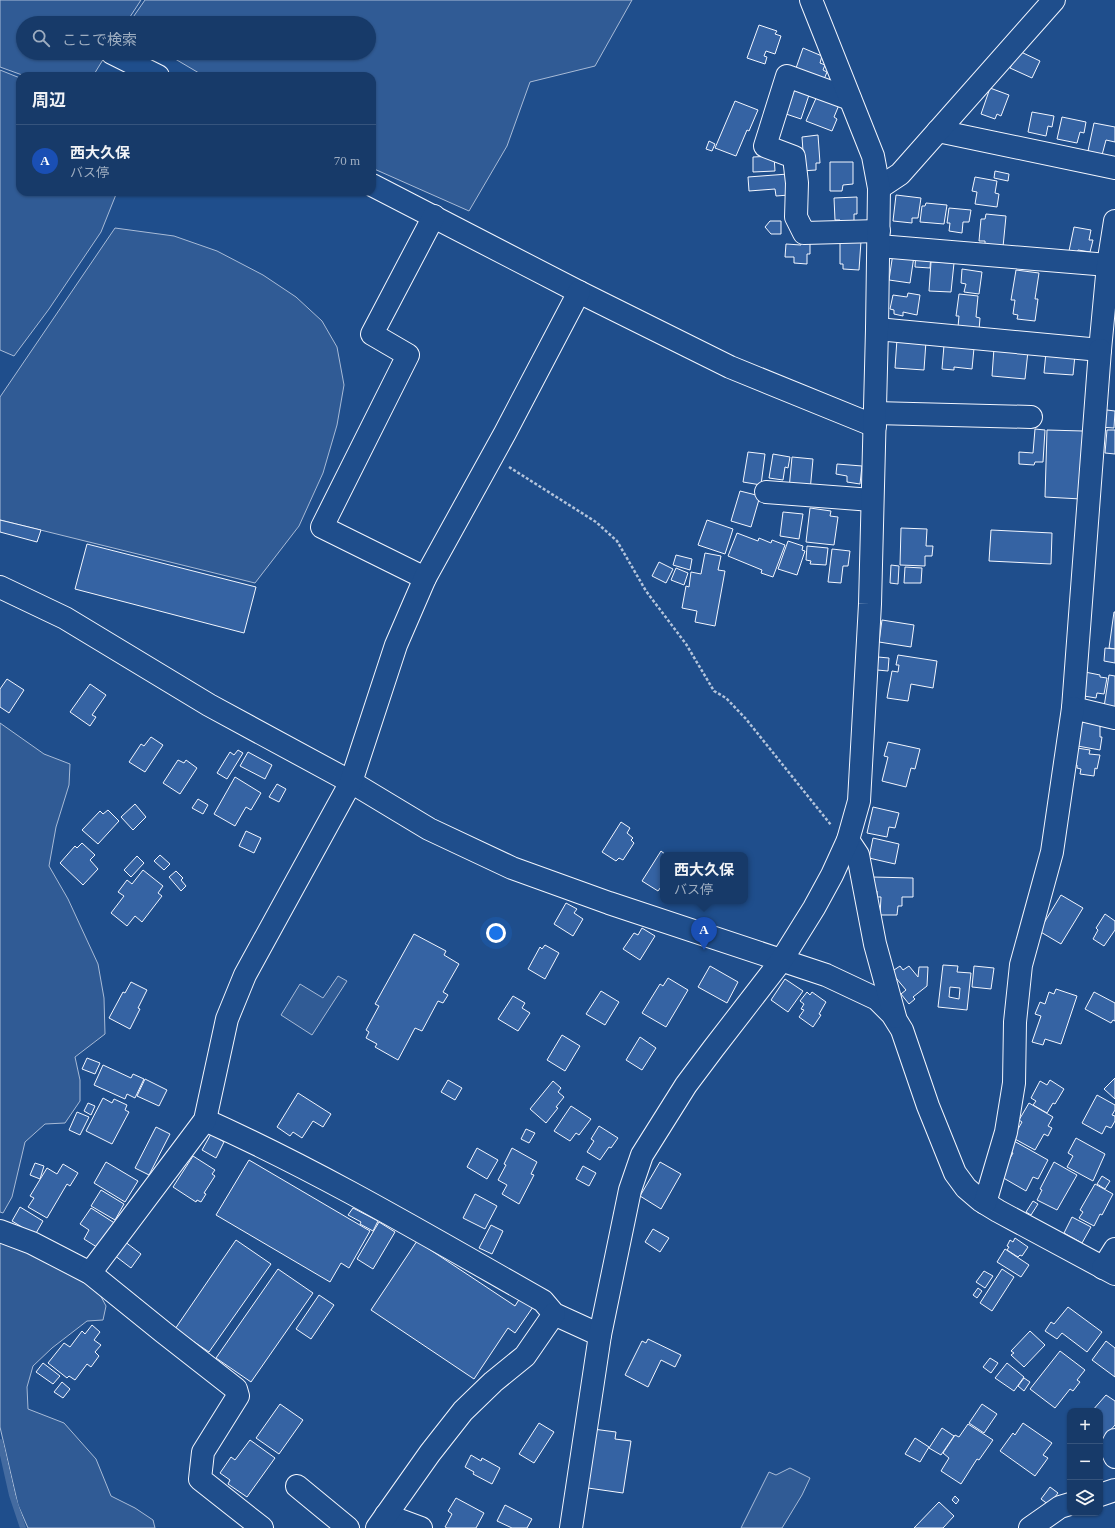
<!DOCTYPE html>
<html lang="ja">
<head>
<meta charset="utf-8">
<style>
	:root { --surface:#173a69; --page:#20416f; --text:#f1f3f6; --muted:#9eadc0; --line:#36547d; --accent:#ffb74d }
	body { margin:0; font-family:"Times New Roman","Noto Sans JP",serif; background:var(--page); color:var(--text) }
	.controls { position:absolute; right:12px; bottom:12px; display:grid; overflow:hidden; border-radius:8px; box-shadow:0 1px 3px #0004 }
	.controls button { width:36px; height:36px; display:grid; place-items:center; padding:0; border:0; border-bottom:1px solid var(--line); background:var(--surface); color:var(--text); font:20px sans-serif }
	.you { position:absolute; left:496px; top:933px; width:14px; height:14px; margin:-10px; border:3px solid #fff; border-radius:50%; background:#1a73e8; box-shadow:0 0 0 6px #1a73e833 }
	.badge { display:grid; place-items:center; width:26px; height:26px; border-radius:50%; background:var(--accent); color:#fff; font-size:13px; font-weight:700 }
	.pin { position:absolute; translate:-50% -33px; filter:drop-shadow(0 1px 2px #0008) }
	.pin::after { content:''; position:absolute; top:21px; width:14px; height:12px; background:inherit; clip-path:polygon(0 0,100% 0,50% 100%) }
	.popup { position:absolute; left:660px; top:852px; width:88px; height:52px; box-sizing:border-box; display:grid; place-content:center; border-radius:8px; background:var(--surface); filter:drop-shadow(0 1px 3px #0005); font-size:13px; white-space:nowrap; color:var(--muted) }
	.popup b { font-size:15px; color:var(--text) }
	.popup::after { content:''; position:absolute; left:50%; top:100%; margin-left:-8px; border:8px solid transparent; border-top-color:var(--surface) }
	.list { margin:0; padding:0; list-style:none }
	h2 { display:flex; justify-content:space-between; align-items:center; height:52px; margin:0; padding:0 16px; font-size:17px }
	h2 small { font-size:13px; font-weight:400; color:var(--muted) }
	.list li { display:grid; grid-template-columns:26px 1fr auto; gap:12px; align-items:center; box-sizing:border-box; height:72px; padding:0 16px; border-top:1px solid var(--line) }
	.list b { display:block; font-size:15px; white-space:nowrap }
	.list p { margin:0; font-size:13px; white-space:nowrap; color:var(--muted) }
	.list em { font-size:13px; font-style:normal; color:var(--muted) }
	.icon { flex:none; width:22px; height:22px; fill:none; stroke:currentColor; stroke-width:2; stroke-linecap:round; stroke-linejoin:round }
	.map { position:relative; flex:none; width:1115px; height:1528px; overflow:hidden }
	.search { position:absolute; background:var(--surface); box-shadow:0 1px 3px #0004; left:16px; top:16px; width:360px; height:44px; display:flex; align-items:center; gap:10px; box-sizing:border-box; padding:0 14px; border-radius:22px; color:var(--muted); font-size:15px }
	.panel { position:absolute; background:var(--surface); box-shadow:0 1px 3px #0004; left:16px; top:72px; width:360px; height:124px; border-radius:12px }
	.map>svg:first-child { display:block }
</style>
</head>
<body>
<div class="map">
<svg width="1115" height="1528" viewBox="0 0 1115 1528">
	<rect width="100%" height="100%" fill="#1f4e8c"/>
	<g fill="#305b95" stroke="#a8bbd7">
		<polygon points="0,0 141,0 126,23 23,23 23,53 107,53 93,76 25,76 0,67"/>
		<polygon points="145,0 632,0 595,66 530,82 507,146 469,211 372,168 372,76 204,76 165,53 369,53 369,23 129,23"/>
		<polygon points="0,70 20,78 20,192 117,192 101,232 49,309 14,356 0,350"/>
		<polygon points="115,228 174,236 217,251 263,275 296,297 322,321 337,347 344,385 337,425 323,473 299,526 255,583 0,520 0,397"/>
		<polygon points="0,723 44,754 70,764 69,785 56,827 49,866 68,899 98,964 104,998 105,1034 75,1057 80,1080 80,1101 65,1123 45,1124 25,1142 12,1197 3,1213 0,1212"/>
		<polygon points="338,976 347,981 312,1035 281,1015 300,984 323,998"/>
		<polygon points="0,1239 92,1282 98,1291 106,1306 103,1320 87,1321 52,1348 33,1366 27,1387 28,1409 64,1423 96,1459 111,1496 135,1508 153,1520 155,1528 28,1528 18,1505 0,1427"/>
		<polygon points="790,1468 810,1478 802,1495 782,1528 741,1528 769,1472 776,1475"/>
	</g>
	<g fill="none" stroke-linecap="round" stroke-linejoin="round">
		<polyline stroke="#446ba0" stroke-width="6" points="0,1442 12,1495 23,1528"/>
	</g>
	<g fill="#3563a3" stroke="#f2f6ff" fill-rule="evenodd">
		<polygon points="759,25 777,31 775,34 781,36 775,54 766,51 764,56 767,57 765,64 747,58"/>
		<polygon points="803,48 822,56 820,63 825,65 823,70 827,72 823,82 795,71"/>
		<polygon points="1019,51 1040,61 1032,78 1010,68"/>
		<polygon points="791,88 809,95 801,119 780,112"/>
		<polygon points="990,88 1009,95 1001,116 997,114 995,119 981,114"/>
		<polygon points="817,96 839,105 834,117 837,119 832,131 806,121"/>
		<polygon points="735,101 758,110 749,131 747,130 736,156 715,148"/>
		<polygon points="1032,112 1054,116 1052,127 1048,126 1046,136 1028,132"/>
		<polygon points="1062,117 1086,122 1084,133 1080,132 1077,143 1057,139"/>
		<polygon points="1094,123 1115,127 1115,142 1106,140 1102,155 1088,151"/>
		<polygon points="818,135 820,163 816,163 816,170 801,171 799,152 803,151 802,137"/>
		<polygon points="709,141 715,144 712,151 706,149"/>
		<polygon points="774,156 775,171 753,172 753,157"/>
		<polygon points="830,162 853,162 853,184 843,185 842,191 830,191"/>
		<polygon points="995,171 1009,174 1008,181 994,178"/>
		<polygon points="788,174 789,195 776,196 775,189 749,191 748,177"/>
		<polygon points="975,177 997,181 995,193 999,194 997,207 975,204 977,192 972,191"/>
		<polygon points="896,195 921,198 918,218 912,218 912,223 893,221"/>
		<polygon points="857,197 857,214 854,214 854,224 840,224 840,220 835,220 834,198"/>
		<polygon points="926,203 947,205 944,224 920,222 922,206 925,206"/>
		<polygon points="949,208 971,210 969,222 963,222 962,233 949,231 950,223 947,223"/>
		<polygon points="986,214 1006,216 1003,247 985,246 985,241 979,241 981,219 985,219"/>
		<polygon points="770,221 781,221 781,234 771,234 765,227"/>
		<polygon points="1074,227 1091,230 1089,240 1093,240 1090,252 1078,250 1077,253 1069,251"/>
		<polygon points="840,240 861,241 859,270 843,269 843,264 840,264"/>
		<polygon points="801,241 810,241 810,254 807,254 807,264 794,263 794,257 785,257 786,244 801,245"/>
		<polygon points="916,252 931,254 930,268 915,267"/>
		<polygon points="893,253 914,256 910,283 889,280"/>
		<polygon points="931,262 954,263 951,292 929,291"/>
		<polygon points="962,269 982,272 979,294 964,292 966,284 961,283"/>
		<polygon points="1016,270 1039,273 1035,299 1038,299 1035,321 1017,319 1018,315 1013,314 1015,300 1011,300"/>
		<polygon points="908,293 920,295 917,315 903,312 903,316 894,314 894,310 890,309 893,295 907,297"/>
		<polygon points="959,294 978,296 976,317 980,318 979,330 958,327 959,316 956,316"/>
		<polygon points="897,339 926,341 924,370 895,368"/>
		<polygon points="944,345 974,348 972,369 954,367 954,370 942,369"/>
		<polygon points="994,348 1028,351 1025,379 992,376"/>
		<polygon points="1046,352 1075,355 1073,375 1044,373"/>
		<polygon points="1099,409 1115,411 1114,428 1099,427"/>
		<polygon points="1035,429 1045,430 1043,462 1035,462 1034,465 1019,464 1019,452 1033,453"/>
		<polygon points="1047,430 1083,431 1081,499 1045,497"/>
		<polygon points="1107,430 1115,430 1115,454 1105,453"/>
		<polygon points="748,452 765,454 761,485 743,482"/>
		<polygon points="773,454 790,457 788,468 785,467 783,480 769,478"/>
		<polygon points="792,457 813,459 810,491 789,489"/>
		<polygon points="837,464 862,466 860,484 847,482 847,476 836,474"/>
		<polygon points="740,491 760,496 751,527 731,521"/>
		<polygon points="810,508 831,511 830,516 838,517 834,545 806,542"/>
		<polygon points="783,512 803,514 799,539 780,536"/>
		<polygon points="0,520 41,530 37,542 0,532"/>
		<polygon points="707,520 733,529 725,554 698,545"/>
		<polygon points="901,528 927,529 926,546 933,546 932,556 925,556 925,566 900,565"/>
		<polygon points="991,530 1052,533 1051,564 989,561"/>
		<polygon points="737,533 758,541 759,538 771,543 772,540 785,545 773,577 761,573 762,570 728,556"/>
		<polygon points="788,541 803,546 802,550 805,551 797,575 778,569"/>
		<polygon points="87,544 256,587 244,633 75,589"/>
		<polygon points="807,546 828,548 826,565 810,564 811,561 806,560"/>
		<polygon points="832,549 850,551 848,566 843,566 841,583 828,582"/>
		<polygon points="705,553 721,556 718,570 725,571 715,626 695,622 697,611 682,608 686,586 689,587 691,572 701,574"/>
		<polygon points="676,555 692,559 690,570 673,565"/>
		<polygon points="659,562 673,569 666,583 652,576"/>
		<polygon points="891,565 899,566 898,584 890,583"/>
		<polygon points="905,567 922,568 921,583 904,583"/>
		<polygon points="676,568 688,573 684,585 671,580"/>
		<polygon points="1114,612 1115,612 1115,649 1109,648"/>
		<polygon points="882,620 914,625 911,647 879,642"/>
		<polygon points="1105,648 1115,649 1115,663 1104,661"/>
		<polygon points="898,655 937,661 933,688 911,684 908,701 887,698 892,671 898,672 899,665 896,665"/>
		<polygon points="878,657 889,658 888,671 877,670"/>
		<polygon points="1085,672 1100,675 1100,677 1107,678 1104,694 1097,693 1096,698 1084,696"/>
		<polygon points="1109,675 1115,676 1115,708 1104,707"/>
		<polygon points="7,679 24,690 9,713 0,707 0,689"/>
		<polygon points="90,684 106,695 92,715 96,717 90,726 70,712"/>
		<polygon points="1077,721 1100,725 1100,737 1102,737 1100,750 1072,745"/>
		<polygon points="151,737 163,745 145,772 129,762 141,744 144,746"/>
		<polygon points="888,742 920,749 915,769 911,768 906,787 882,781 888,757 884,756"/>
		<polygon points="1077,748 1090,750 1089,754 1100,755 1097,769 1095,768 1094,776 1080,774 1081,769 1077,768 1077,765 1074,765"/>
		<polygon points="238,750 243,753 227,779 217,773 230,752 234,755"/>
		<polygon points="248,752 272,765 265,779 240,766"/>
		<polygon points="178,760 184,763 186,760 197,768 180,794 163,783"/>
		<polygon points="235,777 261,793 251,810 246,807 235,826 214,814"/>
		<polygon points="277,784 286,789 279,802 269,797"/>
		<polygon points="198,799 208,805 203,814 192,808"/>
		<polygon points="135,804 146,817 133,830 121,817"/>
		<polygon points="873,807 899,813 895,828 889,827 887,837 867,833"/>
		<polygon points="108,810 119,821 98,844 82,830 100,811 103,814"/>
		<polygon points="621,822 630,828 627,833 633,838 631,840 634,843 623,860 619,858 616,861 602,852"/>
		<polygon points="246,831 261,838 254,853 239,846"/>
		<polygon points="873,838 899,844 895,864 869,858"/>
		<polygon points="82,843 95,855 90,860 98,869 83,885 60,863 75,846 77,848"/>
		<polygon points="661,851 666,855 663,855 663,884 658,891 642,881"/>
		<polygon points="160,855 170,864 164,870 154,861"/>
		<polygon points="137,856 144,863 131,877 124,870"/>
		<polygon points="143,870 163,886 158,893 162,896 142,922 135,916 127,926 111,913 124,896 118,892 127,880 132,884"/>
		<polygon points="176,871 183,878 181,880 186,886 181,891 169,877"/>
		<polygon points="872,877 913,878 913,897 902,897 902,906 898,906 897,915 880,915 881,897 877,897 877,891 872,891"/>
		<polygon points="1061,895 1083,908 1061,944 1039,931"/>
		<polygon points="566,903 577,909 574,913 583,919 573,936 554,924"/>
		<polygon points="1105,914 1115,921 1115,930 1104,946 1093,939 1098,930 1096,928"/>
		<polygon points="642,928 655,936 640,960 623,949 634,933 638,935"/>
		<polygon points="414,934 446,951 444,955 459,964 443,992 448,995 443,1003 438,1001 422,1031 415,1028 398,1060 375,1047 377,1044 366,1038 369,1032 366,1030 379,1006 375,1004"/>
		<polygon points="545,945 559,953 545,979 528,969 540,947 542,949"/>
		<path d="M943,965l15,1 -1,6 14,1 -4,37 -29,-3zM950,987l10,1 -1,11 -10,-2z"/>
		<polygon points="710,966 738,982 727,1003 698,987"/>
		<polygon points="900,966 903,970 909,966 918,977 919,967 928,967 927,986 913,997 915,999 909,1004 901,994 906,990 891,972"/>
		<polygon points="974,966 994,968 991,989 972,987"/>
		<polygon points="668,978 688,990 666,1027 642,1013 660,984 663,986"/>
		<polygon points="785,979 803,991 788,1012 771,1000"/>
		<polygon points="131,982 147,990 138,1008 140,1009 130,1029 109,1018 123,992 125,993"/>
		<polygon points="1056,989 1077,996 1061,1044 1045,1039 1043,1045 1032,1042 1041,1016 1035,1014 1040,1002 1045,1004 1049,992 1054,994"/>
		<polygon points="601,991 619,1002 605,1025 586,1014"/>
		<polygon points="807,992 810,995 812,992 826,1002 819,1014 821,1015 813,1027 799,1017 804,1010 801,1009 804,1004 800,1001"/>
		<polygon points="1094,992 1115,1003 1115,1021 1113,1020 1111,1023 1085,1009"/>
		<polygon points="513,996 525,1003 522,1008 530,1013 518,1031 498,1019"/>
		<polygon points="562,1035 580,1046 565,1071 547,1060"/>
		<polygon points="640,1037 656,1048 642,1070 626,1060"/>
		<polygon points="87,1058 100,1063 95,1074 82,1069"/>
		<polygon points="103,1065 131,1078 133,1074 144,1079 135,1098 127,1094 125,1099 94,1085"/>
		<polygon points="1115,1078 1115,1099 1104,1089"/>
		<polygon points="145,1079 167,1090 159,1106 137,1096"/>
		<polygon points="448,1080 462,1088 455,1100 441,1092"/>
		<polygon points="1050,1080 1064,1089 1055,1104 1053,1103 1047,1113 1033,1105 1036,1101 1031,1098 1040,1081 1047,1085"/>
		<polygon points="553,1081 561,1088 558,1092 564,1097 556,1107 558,1108 546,1123 530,1109"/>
		<polygon points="298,1093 331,1114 323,1127 313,1121 302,1138 293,1132 290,1136 277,1127"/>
		<polygon points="1097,1095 1115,1105 1115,1110 1112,1115 1115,1116 1115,1121 1111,1128 1106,1126 1102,1134 1082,1123"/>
		<polygon points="103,1098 112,1103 114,1099 127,1105 125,1110 129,1112 112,1144 86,1131"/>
		<polygon points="88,1103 95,1106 91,1115 84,1111"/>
		<polygon points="1029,1103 1053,1117 1048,1126 1052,1128 1048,1136 1044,1134 1035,1150 1013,1138 1022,1122 1019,1120"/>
		<polygon points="571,1106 591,1119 579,1135 576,1133 570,1141 554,1131"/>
		<polygon points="77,1112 89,1117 80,1135 69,1130"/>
		<polygon points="599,1126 618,1138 611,1148 609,1147 600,1160 587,1152 594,1141 591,1139"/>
		<polygon points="156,1127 170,1134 149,1175 135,1168"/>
		<polygon points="526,1129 535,1133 529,1143 521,1139"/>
		<polygon points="211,1134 224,1142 216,1158 202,1150"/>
		<polygon points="1076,1138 1105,1154 1093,1181 1067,1167 1073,1156 1068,1153"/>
		<polygon points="1014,1141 1048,1160 1038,1179 1033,1177 1026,1191 1000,1176 1013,1153 1008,1150"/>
		<polygon points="477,1148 498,1160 487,1179 467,1167"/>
		<polygon points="512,1148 537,1162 531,1174 534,1175 519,1204 502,1194 507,1185 498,1180 506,1165 504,1164"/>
		<polygon points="193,1156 215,1170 212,1174 215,1176 204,1193 206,1194 201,1202 197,1200 196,1202 173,1187"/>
		<polygon points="249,1160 370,1231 349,1268 341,1263 330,1282 216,1215"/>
		<polygon points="106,1162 138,1181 125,1202 94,1183"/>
		<polygon points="660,1162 681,1174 661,1209 640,1196"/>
		<polygon points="1054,1162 1077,1175 1057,1210 1037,1200 1042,1190 1040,1189"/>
		<polygon points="35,1163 44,1166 40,1179 30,1175"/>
		<polygon points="63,1164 78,1173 70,1186 67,1184 47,1218 28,1207 34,1198 30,1196 47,1168 57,1174"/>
		<polygon points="583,1166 596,1173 589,1186 576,1179"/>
		<polygon points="1102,1176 1110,1181 1105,1189 1097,1184"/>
		<polygon points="1095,1184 1113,1194 1102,1215 1100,1214 1094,1226 1079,1218 1083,1212 1080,1210"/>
		<polygon points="101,1190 124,1204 115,1220 91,1206"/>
		<polygon points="475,1194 497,1206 485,1229 463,1218"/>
		<polygon points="1033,1201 1038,1204 1031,1215 1026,1212"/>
		<polygon points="20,1207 43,1221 35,1235 12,1221"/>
		<polygon points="91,1208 116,1224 100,1249 84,1239 89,1230 80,1224"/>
		<polygon points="353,1208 378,1221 373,1231 360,1224 361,1222 348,1215"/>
		<polygon points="1072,1217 1091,1227 1082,1243 1064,1233"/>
		<polygon points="379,1222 395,1232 373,1269 357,1259"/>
		<polygon points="491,1225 503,1231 492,1254 479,1248"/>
		<polygon points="653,1229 669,1238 660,1252 645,1242"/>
		<polygon points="1015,1238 1028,1247 1022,1256 1020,1255 1018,1257 1007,1250 1009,1247 1007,1246 1010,1240 1013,1242"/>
		<polygon points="236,1240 271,1264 209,1352 175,1329"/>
		<polygon points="124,1241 141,1254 131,1268 114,1255"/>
		<polygon points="417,1241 515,1306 520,1298 533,1307 515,1333 508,1328 474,1379 371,1310"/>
		<polygon points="1005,1249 1029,1265 1021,1277 997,1262"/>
		<polygon points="278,1269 313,1293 251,1382 216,1358"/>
		<polygon points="1002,1269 1014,1277 992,1311 980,1303"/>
		<polygon points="984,1271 993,1276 985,1288 976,1282"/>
		<polygon points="978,1288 982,1291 977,1298 973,1295"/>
		<polygon points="319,1295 334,1305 311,1339 296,1329"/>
		<polygon points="1068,1307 1102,1332 1087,1352 1062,1333 1057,1339 1045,1331 1051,1322 1054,1324"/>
		<polygon points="92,1325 100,1332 94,1340 101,1345 95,1352 99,1356 91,1367 87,1364 75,1380 69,1376 67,1378 48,1363 64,1343 70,1347 82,1331 85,1334"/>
		<polygon points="1030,1331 1045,1345 1024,1367 1011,1355 1014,1353 1011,1351"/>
		<polygon points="648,1339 681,1355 675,1367 661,1360 648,1387 625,1375 642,1341 646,1343"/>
		<polygon points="1106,1341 1115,1348 1115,1377 1092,1360"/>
		<polygon points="1060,1351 1085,1370 1077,1380 1080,1382 1073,1391 1070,1389 1055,1408 1030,1389"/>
		<polygon points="990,1358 998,1363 991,1373 983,1367"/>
		<polygon points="43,1363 60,1376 53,1384 36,1372"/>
		<polygon points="1007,1363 1024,1377 1014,1391 995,1378"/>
		<polygon points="1024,1378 1030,1382 1024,1391 1018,1386"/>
		<polygon points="62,1382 70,1389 63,1398 54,1392"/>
		<polygon points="1106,1395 1115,1401 1115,1425 1100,1442 1100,1411 1092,1411"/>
		<polygon points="280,1404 303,1420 279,1454 256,1438"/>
		<polygon points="982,1404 997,1414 984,1433 969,1423"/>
		<polygon points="539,1423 554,1432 534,1463 519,1454"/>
		<polygon points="1023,1423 1052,1443 1043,1455 1048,1458 1035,1476 1000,1451 1013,1433 1015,1435"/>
		<polygon points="968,1424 993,1440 979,1460 977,1459 961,1484 941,1471 949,1458 943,1453 955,1435 959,1437"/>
		<polygon points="942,1428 954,1436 941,1455 929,1448"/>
		<polygon points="593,1429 616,1432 615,1439 631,1441 623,1493 588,1488"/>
		<polygon points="915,1438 929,1447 920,1462 905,1454"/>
		<polygon points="250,1440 275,1458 247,1497 228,1484 230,1480 220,1473 231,1457 235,1460"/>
		<polygon points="471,1455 481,1461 482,1458 500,1468 492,1484 473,1474 474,1472 465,1467"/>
		<polygon points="1050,1487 1058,1493 1049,1505 1041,1499"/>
		<polygon points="955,1496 959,1500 956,1504 952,1500"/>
		<polygon points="456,1498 484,1513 476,1528 447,1528 445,1527 452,1514 448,1511"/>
		<polygon points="939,1502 954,1516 943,1528 914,1528"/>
		<polygon points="505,1505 532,1519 527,1528 512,1528 497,1521"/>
	</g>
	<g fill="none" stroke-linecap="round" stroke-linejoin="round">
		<defs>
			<g id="minor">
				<polyline points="112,53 158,76"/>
				<polyline points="850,99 787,76 765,146 794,157 797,183 796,217 804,233 879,231"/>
				<polyline points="938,131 1115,168"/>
				<polyline points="372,185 579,292 730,367 875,426"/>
				<polyline points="879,188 900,174 1054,0"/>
				<polyline points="879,246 1108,265"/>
				<polyline points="877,329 1100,350 1108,265 1115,221"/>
				<polyline points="1100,350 1073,708 1115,718"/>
				<polyline points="875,413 1031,417"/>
				<polyline points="766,492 872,500"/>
				<polyline points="425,578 322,527 408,355 372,334 434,216"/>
				<polyline points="0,587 65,618 209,705 351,782 429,829 512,868 609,903 826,975 877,999 892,1014 902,1030 928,1106 955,1173 966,1188 980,1200 998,1211 1115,1274"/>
				<polyline points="848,840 858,855 875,944 895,1017"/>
				<path d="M205,1120c116,52 227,118 338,181l11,13 46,21"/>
				<polyline points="985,1203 1006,1132 1014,1083 1015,1022 1021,965 1052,852 1073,708"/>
				<polyline points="0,1231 32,1243 90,1273 163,1332 236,1389 238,1396 203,1452 200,1479 262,1528"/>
				<polyline points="1103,1268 1115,1249"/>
				<polyline points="90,1273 205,1120 227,1019 245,975 351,782 396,645 425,578 505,433 579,292"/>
				<polyline points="1115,1440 1111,1448 1115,1457"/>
				<polyline points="297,1486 348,1528"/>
				<polyline points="1100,1495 1115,1490"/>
				<polyline points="386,1515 421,1528"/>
				<polyline points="377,1528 430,1453 463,1411 493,1382 525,1356 554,1314"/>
				<polyline points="571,1528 600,1335 630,1190 642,1155 686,1085 713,1049 781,961 814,908 832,875 848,840 859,801 870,604 877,329 879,188 873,156 811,0"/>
				<polyline points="1030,1528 1060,1507 1070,1504"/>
			</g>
		</defs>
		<use href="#minor" stroke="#f2f6ff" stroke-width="24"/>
		<polyline stroke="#b3c4dc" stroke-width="2.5" stroke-dasharray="3 2" stroke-linecap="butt" points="509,467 596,522 617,541 646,591 686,644 714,691 726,698 746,719 831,825"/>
		<use href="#minor" stroke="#1f4e8c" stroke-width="22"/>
	</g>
</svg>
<div class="controls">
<button>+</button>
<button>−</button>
<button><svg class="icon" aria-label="layers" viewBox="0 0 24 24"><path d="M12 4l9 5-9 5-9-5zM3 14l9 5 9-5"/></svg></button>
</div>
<div class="you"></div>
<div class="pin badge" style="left:704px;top:950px;background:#1a4fb4">A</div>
<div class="popup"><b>西大久保</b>バス停</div>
<div class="search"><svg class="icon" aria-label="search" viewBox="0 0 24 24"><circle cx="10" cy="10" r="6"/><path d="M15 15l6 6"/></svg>ここで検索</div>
<section class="panel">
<h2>周辺<small></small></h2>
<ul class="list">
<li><span class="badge" style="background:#1a4fb4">A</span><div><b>西大久保</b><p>バス停</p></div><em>70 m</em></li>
</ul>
</section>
</div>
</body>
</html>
